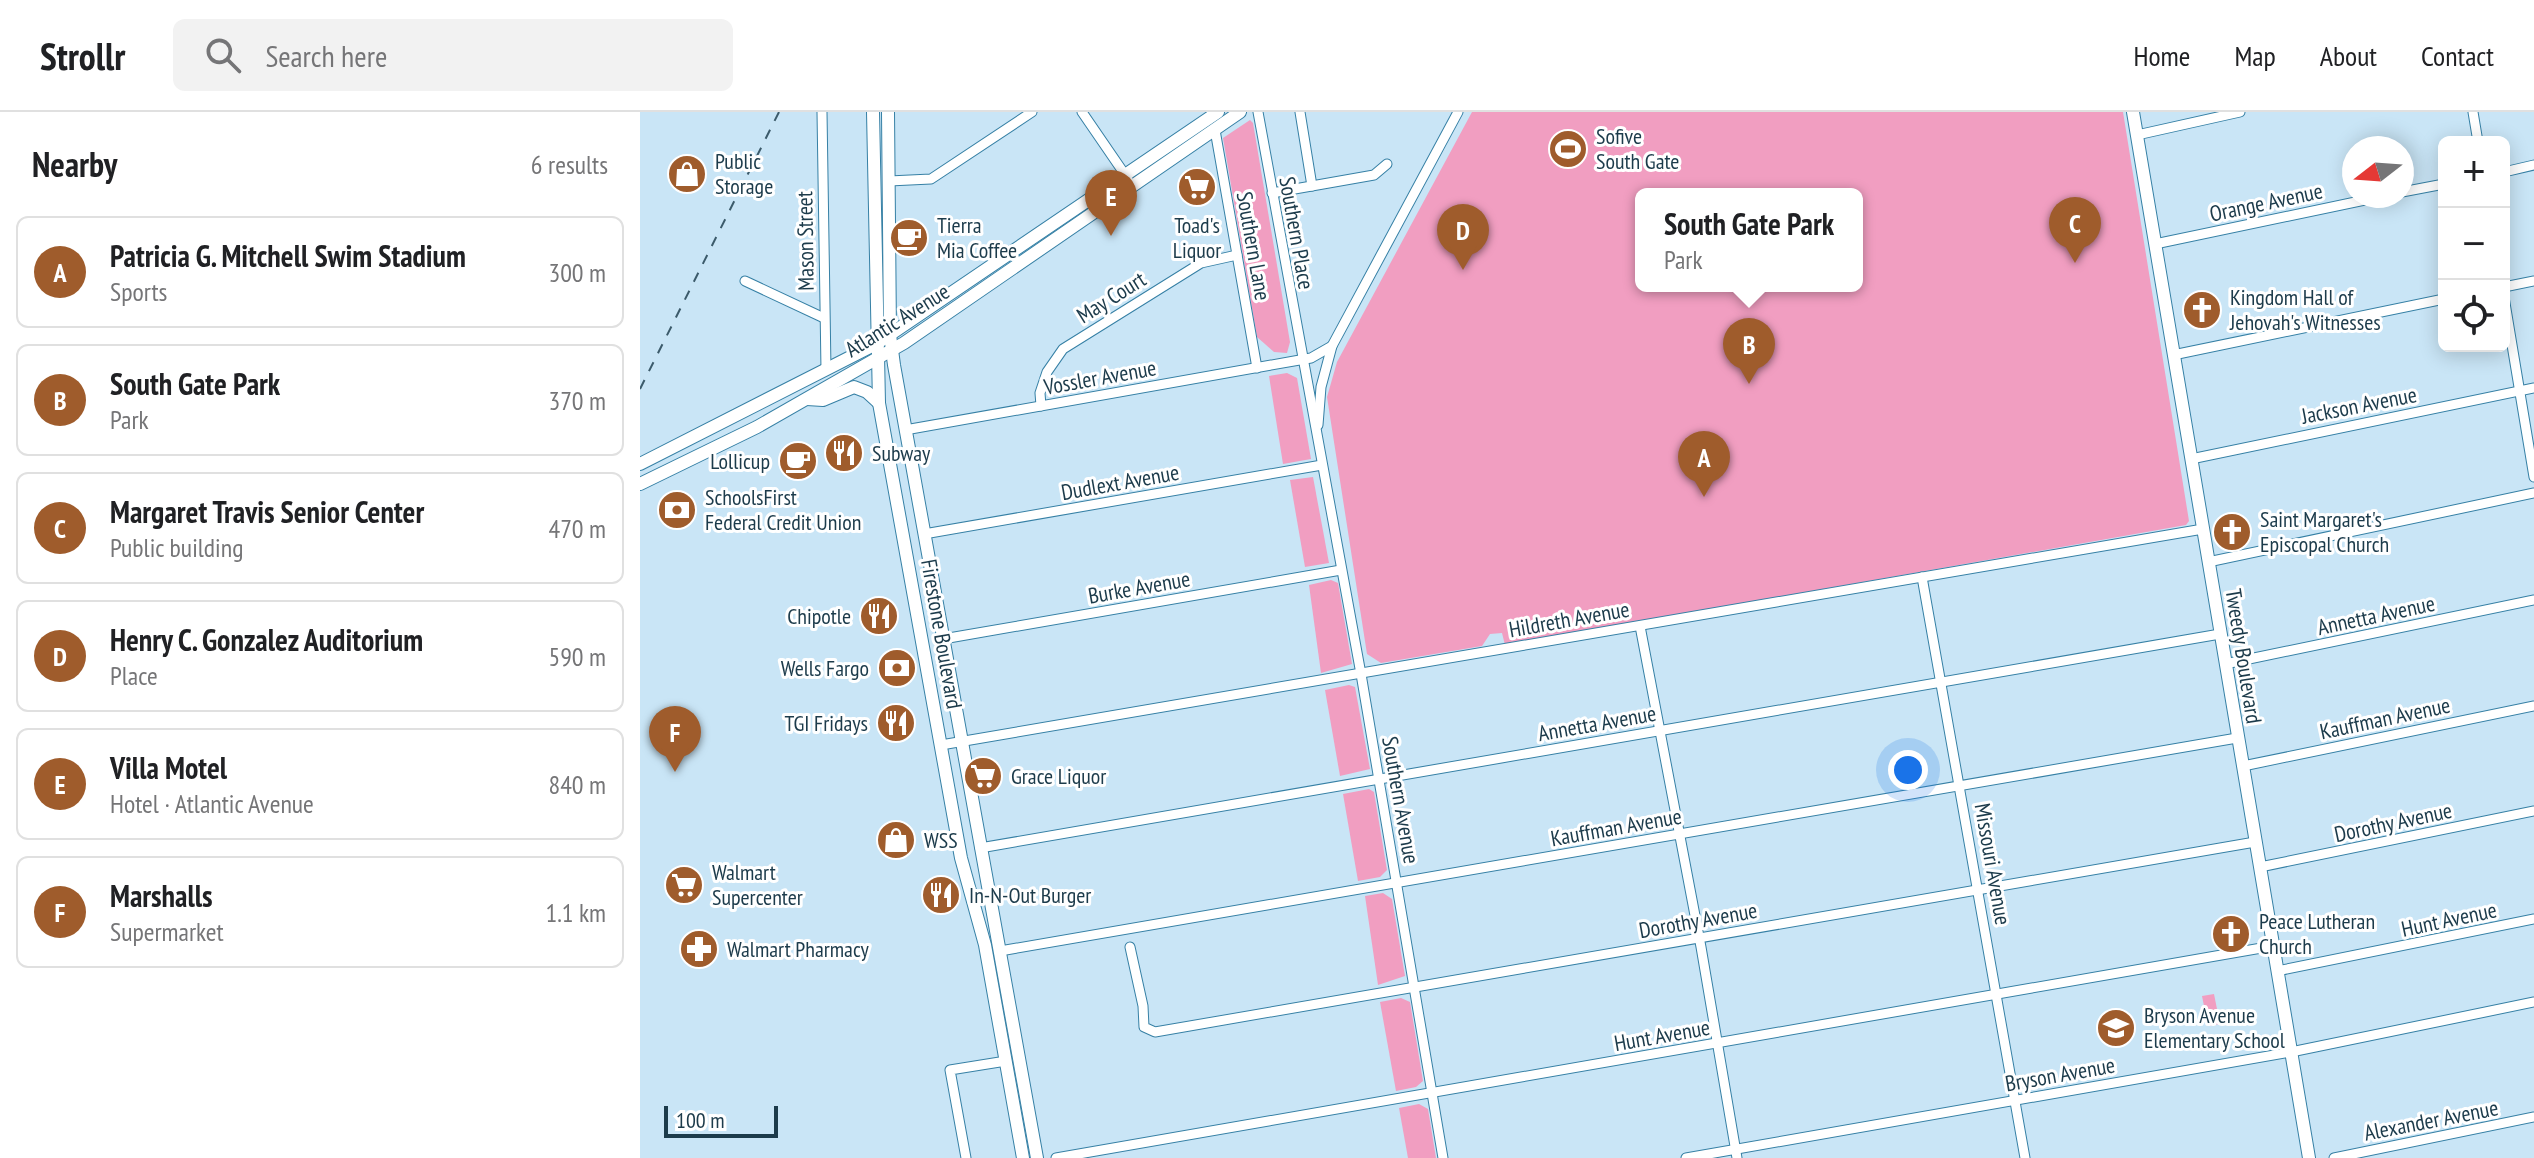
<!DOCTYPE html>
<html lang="en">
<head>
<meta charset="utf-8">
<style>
	:root { --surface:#fff; --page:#f2f2f2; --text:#202124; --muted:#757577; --line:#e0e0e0; --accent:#9f5c2c }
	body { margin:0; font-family:"PT Sans Narrow",sans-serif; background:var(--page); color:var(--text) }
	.controls { position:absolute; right:24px; top:24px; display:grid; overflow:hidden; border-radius:12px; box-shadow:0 4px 20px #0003 }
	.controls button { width:72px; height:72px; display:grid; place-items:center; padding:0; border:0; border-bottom:2px solid var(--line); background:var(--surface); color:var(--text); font:40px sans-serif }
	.compass { position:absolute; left:1702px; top:24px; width:72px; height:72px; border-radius:50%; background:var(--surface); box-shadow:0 4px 20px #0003; rotate:253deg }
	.scale { position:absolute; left:24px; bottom:20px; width:114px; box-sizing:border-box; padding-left:8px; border:4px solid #1c3b4b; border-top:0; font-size:22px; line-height:28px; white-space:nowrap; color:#1c3b4b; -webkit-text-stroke:6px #fff; paint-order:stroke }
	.you { position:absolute; left:1268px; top:658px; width:28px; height:28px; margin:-20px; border:6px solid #fff; border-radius:50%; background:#1a73e8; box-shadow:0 0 0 12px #1a73e833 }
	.badge { display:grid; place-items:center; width:52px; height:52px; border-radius:50%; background:var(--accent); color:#fff; font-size:26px; font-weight:700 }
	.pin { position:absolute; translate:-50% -66px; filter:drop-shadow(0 2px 4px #0008) }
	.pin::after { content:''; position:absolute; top:42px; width:28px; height:24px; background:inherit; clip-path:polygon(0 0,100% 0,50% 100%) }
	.popup { position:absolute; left:995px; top:76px; width:228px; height:104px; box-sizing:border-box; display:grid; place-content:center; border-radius:12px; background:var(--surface); filter:drop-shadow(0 2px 6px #0005); font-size:26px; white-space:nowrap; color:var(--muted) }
	.popup b { font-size:30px; color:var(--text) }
	.popup::after { content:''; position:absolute; left:50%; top:100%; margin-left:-16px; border:16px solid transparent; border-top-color:var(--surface) }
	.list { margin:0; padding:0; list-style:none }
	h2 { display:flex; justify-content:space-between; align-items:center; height:104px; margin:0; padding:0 32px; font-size:34px }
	h2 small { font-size:26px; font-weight:400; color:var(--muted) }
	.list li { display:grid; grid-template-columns:52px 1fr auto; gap:24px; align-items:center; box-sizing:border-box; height:112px; margin:0 16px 16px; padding:0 16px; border:2px solid var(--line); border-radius:12px }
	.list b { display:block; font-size:30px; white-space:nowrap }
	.list p { margin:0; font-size:26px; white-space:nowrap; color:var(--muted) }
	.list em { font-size:26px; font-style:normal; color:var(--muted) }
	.icon { flex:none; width:44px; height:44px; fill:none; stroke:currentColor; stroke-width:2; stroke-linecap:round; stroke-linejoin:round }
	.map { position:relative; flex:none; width:1894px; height:1046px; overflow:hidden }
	header { display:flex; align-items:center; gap:48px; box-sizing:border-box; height:112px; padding:0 40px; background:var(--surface); border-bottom:2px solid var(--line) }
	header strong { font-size:38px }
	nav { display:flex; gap:44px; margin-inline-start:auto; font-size:28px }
	.search { width:560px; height:72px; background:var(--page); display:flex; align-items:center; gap:20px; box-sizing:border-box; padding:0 28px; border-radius:12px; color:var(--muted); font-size:30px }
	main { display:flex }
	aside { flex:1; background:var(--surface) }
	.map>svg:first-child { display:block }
</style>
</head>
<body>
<header>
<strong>Strollr</strong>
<div class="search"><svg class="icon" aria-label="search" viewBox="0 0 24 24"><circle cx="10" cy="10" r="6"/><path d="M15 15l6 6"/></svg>Search here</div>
<nav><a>Home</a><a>Map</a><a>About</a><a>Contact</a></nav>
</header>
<main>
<aside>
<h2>Nearby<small>6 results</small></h2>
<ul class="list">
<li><span class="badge">A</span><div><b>Patricia G. Mitchell Swim Stadium</b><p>Sports</p></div><em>300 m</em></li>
<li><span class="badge">B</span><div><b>South Gate Park</b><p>Park</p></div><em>370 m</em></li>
<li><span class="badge">C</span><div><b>Margaret Travis Senior Center</b><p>Public building</p></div><em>470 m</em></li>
<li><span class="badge">D</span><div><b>Henry C. Gonzalez Auditorium</b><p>Place</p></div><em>590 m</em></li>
<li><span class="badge">E</span><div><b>Villa Motel</b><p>Hotel · Atlantic Avenue</p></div><em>840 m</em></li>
<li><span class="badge">F</span><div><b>Marshalls</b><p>Supermarket</p></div><em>1.1 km</em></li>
</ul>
</aside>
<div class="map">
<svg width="1894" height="1046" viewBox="0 0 1894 1046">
	<rect width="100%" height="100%" fill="#c9e5f6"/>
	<g fill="#f19ec1" fill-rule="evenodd">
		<path d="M832,0h651l66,409 -3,4 -681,120 -3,-12 -12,1 -8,12 -101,17 -14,-9 -40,-257 10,-35zM1001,82h216v92h-216z"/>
		<polygon points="610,8 613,11 650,230 647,241 634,240 617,225 583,26"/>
		<polygon points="647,261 657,266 671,347 643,352 629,264"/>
		<polygon points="673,365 689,451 665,455 650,368"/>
		<polygon points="691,468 698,471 712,552 681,561 669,473"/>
		<polygon points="709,573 715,575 730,657 700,664 685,578"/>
		<polygon points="729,677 734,680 747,758 740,765 718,769 703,682"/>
		<polygon points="743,781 752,787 765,864 738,873 725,784"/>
		<polygon points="1574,882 1580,912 1568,914 1562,884"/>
		<polygon points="761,886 770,890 783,969 776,975 756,979 740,890"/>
		<polygon points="779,992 788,997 796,1046 768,1046 759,996"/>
	</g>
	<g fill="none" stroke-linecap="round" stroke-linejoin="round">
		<defs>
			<g id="minor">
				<polyline points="182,0 186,258"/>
				<polyline points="442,0 488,67"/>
				<polyline points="618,0 721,562 803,1046"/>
				<polyline points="660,0 672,74"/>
				<polyline points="1833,0 1838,30"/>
				<polyline points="575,18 617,256"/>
				<polyline points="1497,23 1600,0"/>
				<polyline points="1864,60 1894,53"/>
				<polyline points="249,69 291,67 392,0"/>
				<polyline points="1762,80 1804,72"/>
				<polyline points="632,81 734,63 747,52"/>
				<polyline points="1515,132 1744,84"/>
				<polyline points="105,169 184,206"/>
				<polyline points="1864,175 1894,169"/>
				<polyline points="1864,185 1894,365"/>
				<polyline points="1533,243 1804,187"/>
				<polyline points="401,294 400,281 407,260 423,237 561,151 597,143"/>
				<polyline points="678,313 681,275 692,234 818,0"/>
				<polyline points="265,318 671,246 692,234"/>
				<polyline points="1551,347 1894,276"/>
				<polyline points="284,422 682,353"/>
				<polyline points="1568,450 1894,381"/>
				<polyline points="1282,465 1385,1046"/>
				<polyline points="1000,514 1061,835 1097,1046"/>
				<polyline points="303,527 701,458"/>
				<polyline points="1585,552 1894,488"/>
				<polyline points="301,633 1563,417"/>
				<polyline points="1603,654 1894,594"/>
				<polyline points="340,736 1580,522"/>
				<polyline points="1620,755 1894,699"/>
				<polyline points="490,835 503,894 504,915 515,920 1615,730"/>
				<polyline points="360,839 1597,626"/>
				<polyline points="1637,859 1894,807"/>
				<polyline points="326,1046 310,958 366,949"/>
				<polyline points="416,1046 1633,834"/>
				<polyline points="1046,1046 1651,940 1894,890"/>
				<polyline points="1694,1046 1894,1005"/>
			</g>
			<g id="major">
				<polyline points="233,0 239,291 321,746 345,833 383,1046"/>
				<polyline points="248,0 250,223 254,253 397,1046"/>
				<polyline points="1493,0 1669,1046"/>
				<polyline points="167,287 183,288 214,275 227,280 239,291"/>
				<polyline points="0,352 236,232 578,0"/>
				<polyline points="0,372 117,315 264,231 600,0"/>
			</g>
		</defs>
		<use href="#minor" stroke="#3680a5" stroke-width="11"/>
		<use href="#major" stroke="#3680a5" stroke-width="14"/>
		<use href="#minor" stroke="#fff" stroke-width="9"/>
		<use href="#major" stroke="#fff" stroke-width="12"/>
		<polyline stroke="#3c5b6b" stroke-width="2" stroke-dasharray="10 10" stroke-linecap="butt" points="0,277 139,0"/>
	</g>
	<defs>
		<symbol id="stadium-disc" viewBox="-11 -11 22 22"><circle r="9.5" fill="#9f5c2c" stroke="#fff"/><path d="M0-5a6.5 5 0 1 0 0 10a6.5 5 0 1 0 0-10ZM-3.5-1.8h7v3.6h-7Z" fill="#fff"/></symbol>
		<symbol id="shop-disc" viewBox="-11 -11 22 22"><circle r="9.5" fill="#9f5c2c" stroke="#fff"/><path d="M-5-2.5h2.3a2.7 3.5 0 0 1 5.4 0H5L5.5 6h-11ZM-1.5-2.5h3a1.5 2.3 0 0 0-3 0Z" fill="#fff"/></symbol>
		<symbol id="supermarket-disc" viewBox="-11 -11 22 22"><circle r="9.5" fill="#9f5c2c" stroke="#fff"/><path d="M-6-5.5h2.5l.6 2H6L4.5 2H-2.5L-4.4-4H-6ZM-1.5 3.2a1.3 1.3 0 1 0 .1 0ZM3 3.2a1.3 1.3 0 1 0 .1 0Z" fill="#fff"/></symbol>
		<symbol id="cafe-disc" viewBox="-11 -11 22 22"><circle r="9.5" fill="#9f5c2c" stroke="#fff"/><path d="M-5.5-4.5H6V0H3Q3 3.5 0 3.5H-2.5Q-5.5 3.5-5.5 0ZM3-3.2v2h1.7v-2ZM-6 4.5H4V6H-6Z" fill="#fff"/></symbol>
		<symbol id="church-disc" viewBox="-11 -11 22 22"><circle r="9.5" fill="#9f5c2c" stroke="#fff"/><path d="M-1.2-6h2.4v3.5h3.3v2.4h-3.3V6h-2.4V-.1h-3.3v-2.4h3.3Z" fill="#fff"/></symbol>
		<symbol id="restaurant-disc" viewBox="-11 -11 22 22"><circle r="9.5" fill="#9f5c2c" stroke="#fff"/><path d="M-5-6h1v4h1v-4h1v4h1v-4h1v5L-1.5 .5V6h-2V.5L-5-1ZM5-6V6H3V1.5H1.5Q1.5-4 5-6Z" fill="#fff"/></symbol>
		<symbol id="bank-disc" viewBox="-11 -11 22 22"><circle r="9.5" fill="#9f5c2c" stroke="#fff"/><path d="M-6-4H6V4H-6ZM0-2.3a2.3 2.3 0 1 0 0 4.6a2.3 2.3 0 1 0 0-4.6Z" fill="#fff"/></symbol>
		<symbol id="pharmacy-disc" viewBox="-11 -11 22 22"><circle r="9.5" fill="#9f5c2c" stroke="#fff"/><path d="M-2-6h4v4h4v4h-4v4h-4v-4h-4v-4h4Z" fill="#fff"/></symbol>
		<symbol id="school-disc" viewBox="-11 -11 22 22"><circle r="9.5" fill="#9f5c2c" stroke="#fff"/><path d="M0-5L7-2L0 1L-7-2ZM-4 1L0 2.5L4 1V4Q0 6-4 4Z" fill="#fff"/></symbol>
	</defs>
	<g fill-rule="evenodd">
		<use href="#stadium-disc" x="906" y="15" width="44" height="44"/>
		<use href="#shop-disc" x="25" y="40" width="44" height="44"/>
		<use href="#supermarket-disc" x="535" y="53" width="44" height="44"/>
		<use href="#cafe-disc" x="247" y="104" width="44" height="44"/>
		<use href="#church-disc" x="1540" y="176" width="44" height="44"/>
		<use href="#restaurant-disc" x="182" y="319" width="44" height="44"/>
		<use href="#cafe-disc" x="136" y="327" width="44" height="44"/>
		<use href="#bank-disc" x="15" y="376" width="44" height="44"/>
		<use href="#church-disc" x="1570" y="398" width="44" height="44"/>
		<use href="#restaurant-disc" x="217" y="482" width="44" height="44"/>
		<use href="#bank-disc" x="235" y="534" width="44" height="44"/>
		<use href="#restaurant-disc" x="234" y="589" width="44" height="44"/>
		<use href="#supermarket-disc" x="321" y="642" width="44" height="44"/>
		<use href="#shop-disc" x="234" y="706" width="44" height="44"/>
		<use href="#supermarket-disc" x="22" y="751" width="44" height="44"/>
		<use href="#restaurant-disc" x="279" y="761" width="44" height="44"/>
		<use href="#church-disc" x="1569" y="800" width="44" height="44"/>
		<use href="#pharmacy-disc" x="37" y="815" width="44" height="44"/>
		<use href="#school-disc" x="1454" y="894" width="44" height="44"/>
	</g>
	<g text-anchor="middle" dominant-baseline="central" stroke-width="6" stroke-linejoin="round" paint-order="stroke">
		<g font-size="22" fill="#1c3b4b" stroke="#fff" text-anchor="start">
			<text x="956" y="24">Sofive<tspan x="956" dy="25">South Gate</tspan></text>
			<text x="75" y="49">Public<tspan x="75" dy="25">Storage</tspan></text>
			<text x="297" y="113">Tierra<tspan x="297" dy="25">Mia Coffee</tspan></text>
			<text x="557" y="113" text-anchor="middle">Toad's<tspan x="557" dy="25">Liquor</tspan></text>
			<text x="1590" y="185">Kingdom Hall of<tspan x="1590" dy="25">Jehovah's Witnesses</tspan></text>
			<text x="232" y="341">Subway</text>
			<text x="130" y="349" text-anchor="end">Lollicup</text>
			<text x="65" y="385">SchoolsFirst<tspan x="65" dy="25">Federal Credit Union</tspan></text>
			<text x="1620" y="407">Saint Margaret's<tspan x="1620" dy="25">Episcopal Church</tspan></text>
			<text x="211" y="504" text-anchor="end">Chipotle</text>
			<text x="229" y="556" text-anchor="end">Wells Fargo</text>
			<text x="228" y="611" text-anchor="end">TGI Fridays</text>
			<text x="371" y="664">Grace Liquor</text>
			<text x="284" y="728">WSS</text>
			<text x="72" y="760">Walmart<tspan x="72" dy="25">Supercenter</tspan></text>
			<text x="329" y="783">In-N-Out Burger</text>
			<text x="1619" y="809">Peace Lutheran<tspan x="1619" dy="25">Church</tspan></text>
			<text x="87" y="837">Walmart Pharmacy</text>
			<text x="1504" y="903">Bryson Avenue<tspan x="1504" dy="25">Elementary School</tspan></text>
		</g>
		<g font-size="22" fill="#1c3b4b" stroke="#fff">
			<text transform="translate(1626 90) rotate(-12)">Orange Avenue</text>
			<text transform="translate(657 121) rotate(80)">Southern Place</text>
			<text transform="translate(165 129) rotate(-91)">Mason Street</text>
			<text transform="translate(614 134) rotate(80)">Southern Lane</text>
			<text transform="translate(471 185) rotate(-32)">May Court</text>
			<text transform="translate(257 208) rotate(-32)">Atlantic Avenue</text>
			<text transform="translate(460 265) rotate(-10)">Vossler Avenue</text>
			<text transform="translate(1719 293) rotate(-11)">Jackson Avenue</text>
			<text transform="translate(480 370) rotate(-10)">Dudlext Avenue</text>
			<text transform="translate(499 475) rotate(-10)">Burke Avenue</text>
			<text transform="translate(1736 503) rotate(-12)">Annetta Avenue</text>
			<text transform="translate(929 507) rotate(-10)">Hildreth Avenue</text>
			<text transform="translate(302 522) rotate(80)">Firestone Boulevard</text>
			<text transform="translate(1604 544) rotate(81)">Tweedy Boulevard</text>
			<text transform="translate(1745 606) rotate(-12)">Kauffman Avenue</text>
			<text transform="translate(957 611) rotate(-10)">Annetta Avenue</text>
			<text transform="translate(761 688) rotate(80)">Southern Avenue</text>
			<text transform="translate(1753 710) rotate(-12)">Dorothy Avenue</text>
			<text transform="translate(976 715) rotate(-10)">Kauffman Avenue</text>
			<text transform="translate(1353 752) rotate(80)">Missouri Avenue</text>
			<text transform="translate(1809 807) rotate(-12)">Hunt Avenue</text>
			<text transform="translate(1058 808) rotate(-10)">Dorothy Avenue</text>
			<text transform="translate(1022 923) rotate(-10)">Hunt Avenue</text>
			<text transform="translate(1420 962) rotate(-10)">Bryson Avenue</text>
			<text transform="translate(1791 1008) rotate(-11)">Alexander Avenue</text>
		</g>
	</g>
</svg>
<div class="controls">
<button>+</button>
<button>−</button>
<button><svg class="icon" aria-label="locate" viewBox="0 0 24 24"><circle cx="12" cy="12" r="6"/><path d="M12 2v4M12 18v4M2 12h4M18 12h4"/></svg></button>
</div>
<svg class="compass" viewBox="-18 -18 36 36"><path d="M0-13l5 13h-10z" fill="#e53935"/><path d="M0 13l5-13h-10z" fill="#757577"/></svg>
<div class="scale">100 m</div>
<div class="you"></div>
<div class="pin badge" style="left:1064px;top:385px">A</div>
<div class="pin badge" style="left:1109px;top:272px">B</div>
<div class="popup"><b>South Gate Park</b>Park</div>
<div class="pin badge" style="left:1435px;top:151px">C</div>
<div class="pin badge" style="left:823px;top:158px">D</div>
<div class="pin badge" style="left:471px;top:124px">E</div>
<div class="pin badge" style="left:35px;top:660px">F</div>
</div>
</main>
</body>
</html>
